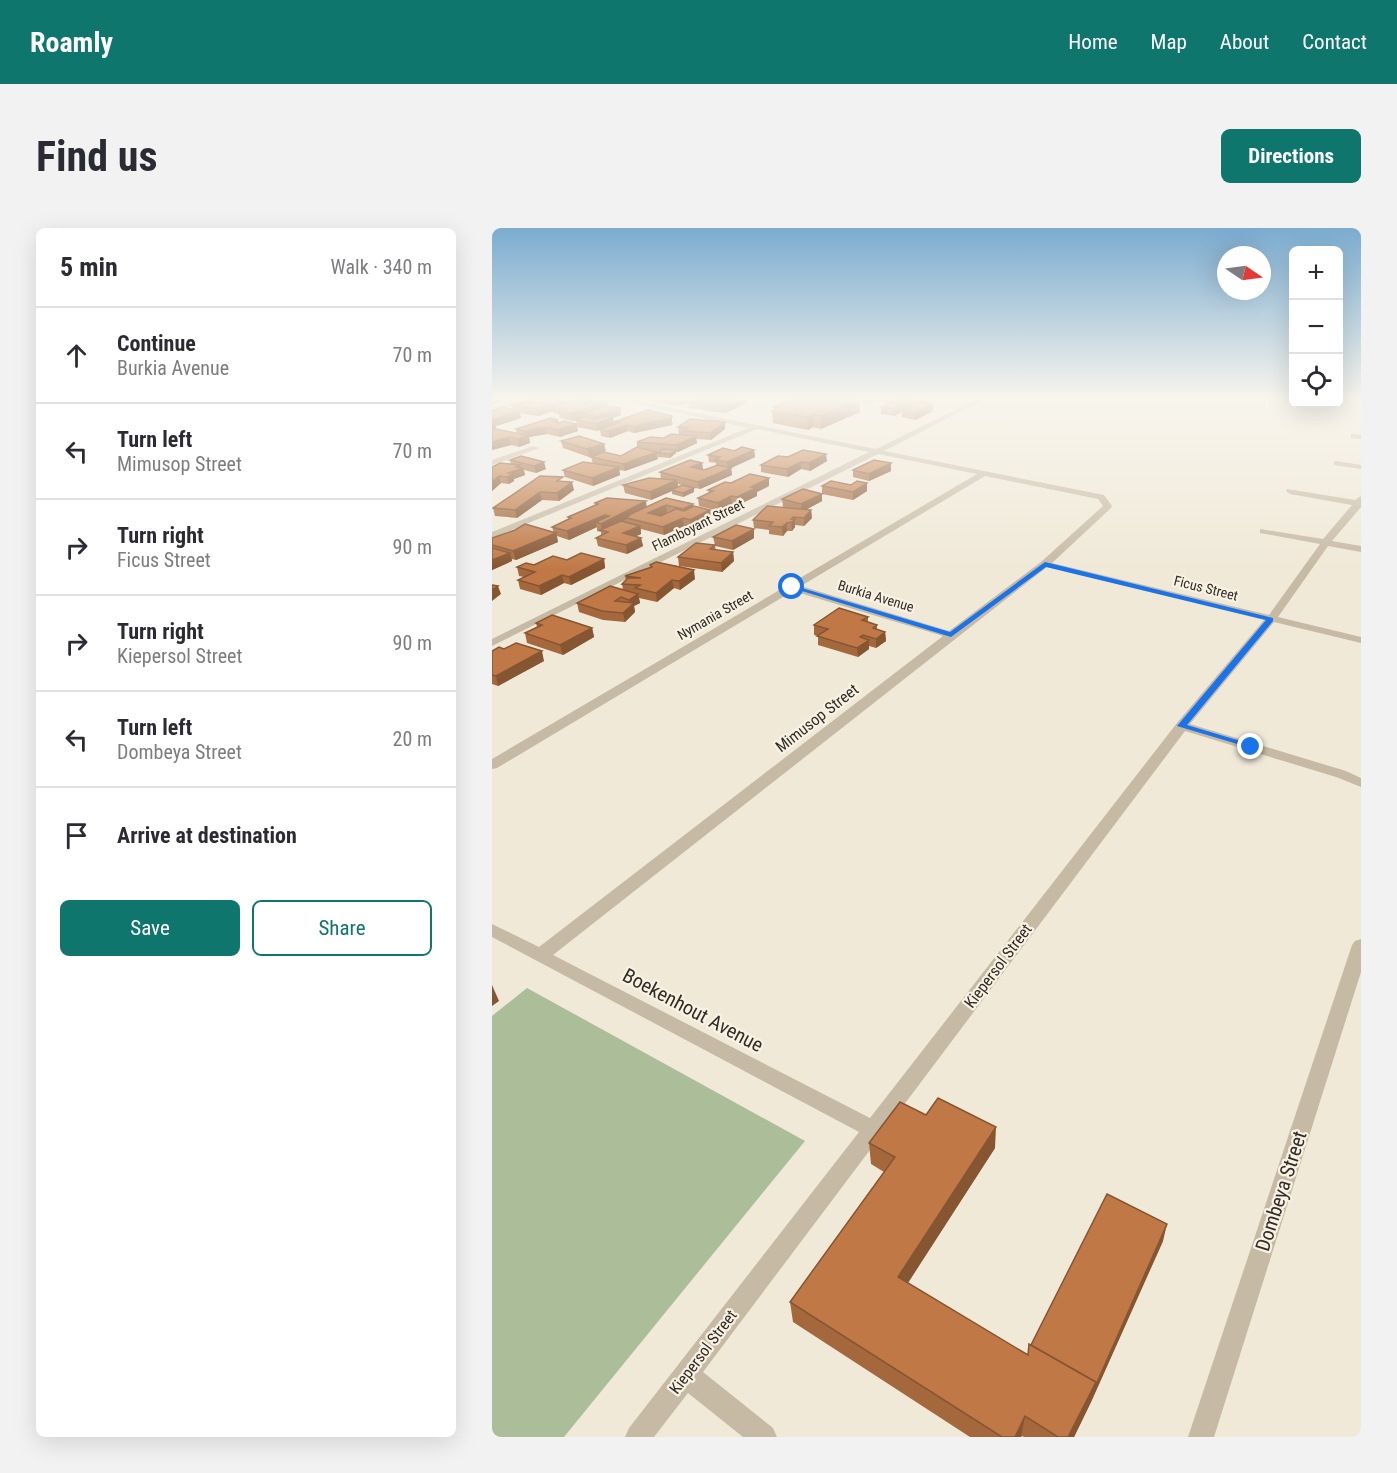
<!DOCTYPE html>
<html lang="en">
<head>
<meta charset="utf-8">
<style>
	:root { --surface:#fff; --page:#f2f2f3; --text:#2b2b33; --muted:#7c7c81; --line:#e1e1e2; --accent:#0f766e }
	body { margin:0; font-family:"Roboto Condensed",sans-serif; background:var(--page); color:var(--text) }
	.controls { position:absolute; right:18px; top:18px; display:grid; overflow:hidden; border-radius:9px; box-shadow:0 6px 24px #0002 }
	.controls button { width:54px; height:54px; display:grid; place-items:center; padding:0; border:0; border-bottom:2px solid var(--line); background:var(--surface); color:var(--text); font:30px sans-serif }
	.compass { position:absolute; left:725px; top:18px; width:54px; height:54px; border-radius:50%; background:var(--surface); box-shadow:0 6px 24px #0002; rotate:103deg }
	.stop { position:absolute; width:18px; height:18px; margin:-14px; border:4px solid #1a73e8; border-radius:50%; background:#fff }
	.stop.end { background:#1a73e8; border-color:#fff; box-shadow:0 2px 6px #0008 }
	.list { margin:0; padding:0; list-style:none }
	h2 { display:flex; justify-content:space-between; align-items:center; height:78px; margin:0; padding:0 24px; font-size:26px }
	h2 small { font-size:20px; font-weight:400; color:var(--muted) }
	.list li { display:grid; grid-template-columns:39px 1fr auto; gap:18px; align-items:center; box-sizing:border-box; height:96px; padding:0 24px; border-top:2px solid var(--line) }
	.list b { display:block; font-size:22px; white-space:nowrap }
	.list p { margin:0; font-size:20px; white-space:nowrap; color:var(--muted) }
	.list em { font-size:20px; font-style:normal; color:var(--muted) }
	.actions { display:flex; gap:12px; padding:18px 24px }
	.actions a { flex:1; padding:14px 0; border:2px solid var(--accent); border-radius:9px; text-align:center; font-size:21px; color:var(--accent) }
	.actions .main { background:var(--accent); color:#fff }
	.icon { flex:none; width:33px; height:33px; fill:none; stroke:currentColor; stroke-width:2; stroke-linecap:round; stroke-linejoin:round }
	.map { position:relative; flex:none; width:869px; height:1209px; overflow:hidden; border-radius:9px }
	header { display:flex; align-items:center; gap:36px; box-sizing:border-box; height:84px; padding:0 30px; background:var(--accent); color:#fff }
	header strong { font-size:28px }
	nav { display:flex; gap:33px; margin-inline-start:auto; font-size:21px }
	.intro { display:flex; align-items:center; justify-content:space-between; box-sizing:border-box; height:144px; padding:0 36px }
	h1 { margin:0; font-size:42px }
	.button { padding:15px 27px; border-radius:9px; background:var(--accent); color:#fff; font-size:21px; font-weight:700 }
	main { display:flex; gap:36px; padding:0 36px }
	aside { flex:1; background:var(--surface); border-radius:9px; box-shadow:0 6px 24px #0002 }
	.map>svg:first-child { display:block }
</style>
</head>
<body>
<header>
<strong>Roamly</strong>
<nav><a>Home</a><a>Map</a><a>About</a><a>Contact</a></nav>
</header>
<div class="intro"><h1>Find us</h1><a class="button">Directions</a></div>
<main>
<aside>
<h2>5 min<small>Walk · 340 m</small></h2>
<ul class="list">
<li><svg class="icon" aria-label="ahead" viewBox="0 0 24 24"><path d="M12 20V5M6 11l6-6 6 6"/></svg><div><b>Continue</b><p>Burkia Avenue</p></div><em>70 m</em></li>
<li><svg class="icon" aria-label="left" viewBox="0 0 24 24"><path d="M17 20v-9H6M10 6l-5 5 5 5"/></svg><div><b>Turn left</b><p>Mimusop Street</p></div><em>70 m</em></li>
<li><svg class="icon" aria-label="right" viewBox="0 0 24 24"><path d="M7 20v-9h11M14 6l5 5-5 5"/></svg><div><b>Turn right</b><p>Ficus Street</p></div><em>90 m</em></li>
<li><svg class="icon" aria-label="right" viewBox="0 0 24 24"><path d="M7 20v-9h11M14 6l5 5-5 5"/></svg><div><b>Turn right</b><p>Kiepersol Street</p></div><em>90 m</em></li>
<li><svg class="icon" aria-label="left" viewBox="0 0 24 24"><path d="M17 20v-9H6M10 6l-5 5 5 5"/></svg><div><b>Turn left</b><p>Dombeya Street</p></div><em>20 m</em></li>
<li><svg class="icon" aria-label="arrive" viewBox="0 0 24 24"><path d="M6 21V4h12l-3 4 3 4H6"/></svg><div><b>Arrive at destination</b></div></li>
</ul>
<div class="actions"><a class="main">Save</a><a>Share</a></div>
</aside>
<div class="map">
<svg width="869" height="1209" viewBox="0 0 869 1209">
	<rect width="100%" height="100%" fill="#f0e9d8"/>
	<polygon fill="#abbe99" points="35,760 313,913 72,1209 0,1209 0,788"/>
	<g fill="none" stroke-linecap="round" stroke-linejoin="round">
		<g fill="#c7baa5" fill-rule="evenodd">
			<polygon points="25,172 34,172 0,184 0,180"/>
			<path d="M127,172h12l245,49 99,-49h8l-99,51 220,44 8,11 -1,2 -59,55 217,52 51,-71 -60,-11v-4l63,10 29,-34 -62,-11 -4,-3 1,-2 68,11 6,-4v11l-29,34 29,5v6l-33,-6 -50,71 83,20v6l-87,-21 -84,102 156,47 15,7v9l-25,-10 -151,-46 -482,641 70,56 4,9h-34l-55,-44 -34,44h-29l4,-9 230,-296 -367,-195v-13l47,23 404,-311 -150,-45 -296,177 -5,1v-10l485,-285 -99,-20 -386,192v-7l377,-187 -112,-23 -265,109v-6l256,-104zM493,248l113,23 5,7 -62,56 -92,69 -148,-45zM555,339l217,53 -87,103 -307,395 -317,-163z"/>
			<polygon points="862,206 869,207 869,211 859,210 859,206"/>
			<polygon points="41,218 48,220 0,237 0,232"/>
			<polygon points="845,233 869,237 869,241 842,237 842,233"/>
			<polygon points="869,711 869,744 722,1209 696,1209 860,717 863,713"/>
		</g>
	</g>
	<g fill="#a5683c">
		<polygon points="34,172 101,172 102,174 116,178 129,187 121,190 122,196 122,194 181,194 180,197 142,205 136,203 118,210 109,208 108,202 105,203 86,199 84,192 92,189 80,193 68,190 67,186 62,185 62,183 46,188 28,185 29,190 4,198 0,183 20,181 19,177 34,173"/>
		<polygon points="162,172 255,172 255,175 233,185 210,182 210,181 197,180 196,175 187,178 162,174"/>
		<polygon points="369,172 437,172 431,175 441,176 441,183 423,192 410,189 410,184 402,188 389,186 389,179 398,175 383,173 376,175 369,174"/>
		<polygon points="282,179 368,184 329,201 321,199 316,202 281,195 280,183 282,182"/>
		<polygon points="66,192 67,195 86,203 68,209 55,206 37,209 38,215 27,219 19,217 0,222 0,202 25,205 24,201"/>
		<polygon points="186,199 233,201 219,212 204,211 205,215 186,224 184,224 184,225 178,230 166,229 165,225 168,223 160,223 166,231 133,243 127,242 128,247 101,258 73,249 71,242 101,236 99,229 111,224 97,229 71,220 69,213 129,228 145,220 145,214 193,207 187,206"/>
		<polygon points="262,222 263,229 239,240 240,247 208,261 186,256 186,259 202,264 191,269 180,266 180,263 159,272 133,265 131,257 169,251 168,244 210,235 211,242 212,242 224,237 224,235 217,234 216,227 242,223"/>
		<polygon points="296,229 335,233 318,243 309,241 296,249 269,244 269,237"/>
		<polygon points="18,232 54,241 44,245 32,242 33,247 22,251 22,253 17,256 9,255 0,263 0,239 19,236"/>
		<polygon points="399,235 399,243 377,253 361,249 361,242"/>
		<polygon points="277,250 277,258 265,264 265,268 246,277 240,276 227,283 207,278 206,270 217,265 216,262 239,255"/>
		<polygon points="71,253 82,262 67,273 50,272 25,290 3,288 1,280"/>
		<polygon points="375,255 375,263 361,272 330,266 330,258"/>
		<polygon points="174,270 201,276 201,279 218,282 219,290 199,300 192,298 172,307 149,301 149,306 144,308 149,310 151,318 135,326 106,318 104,310 109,307 109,304 105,303 105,299 77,312 65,308 66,314 24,332 20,331 20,333 0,342 0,310 62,305 60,299 76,291 76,289 103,278 103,275 155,279"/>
		<polygon points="290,271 330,273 315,281 319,282 320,290 312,298 303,297 303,299 300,303 295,303 291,308 277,306 277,302 262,300 261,292 291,279"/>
		<polygon points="221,309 262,310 241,322 223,318 224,322 241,324 242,333 230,344 187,338 186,329 223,317"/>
		<polygon points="112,331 113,340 79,357 72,355 49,367 28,361 26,352 32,349 27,348 25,339 75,332"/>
		<polygon points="158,337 203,351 188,362 182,360 165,374 147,370 148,375 142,378 143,384 133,394 111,392 87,384 85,375 131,362 130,356 134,352 133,348 159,339"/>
		<polygon points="376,389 376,394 385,397 385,401 393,404 394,413 384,420 377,418 377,421 366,429 326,417 326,408 322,407 322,397"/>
		<polygon points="44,395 100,400 102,409 71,427 35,415 33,405 45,399"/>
		<polygon points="0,423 52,433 6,458 0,456"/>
		<polygon points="377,915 503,920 416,1055 536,1127 539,1117 671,1013 599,1174 582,1209 532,1209 530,1208 529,1209 478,1209 301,1094 298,1074 392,944 379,936"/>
	</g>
	<g fill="#865531">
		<polygon points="0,172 12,172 0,176"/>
		<polygon points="73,172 86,172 61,179 62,183 46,188 44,181"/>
		<polygon points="99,172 101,172 102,178 88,175"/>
		<polygon points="186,172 205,172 196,174 196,175 187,178"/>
		<polygon points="247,172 255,172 255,175 233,185 232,178"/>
		<polygon points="366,172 367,172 368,184 329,201 329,188"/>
		<polygon points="376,172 383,172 383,173 376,175"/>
		<polygon points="423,172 437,172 413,183 409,182 410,184 402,188 402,181"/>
		<polygon points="115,174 116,181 91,186 92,189 80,193 78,186"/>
		<polygon points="441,176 441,183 423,192 423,185"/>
		<polygon points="128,180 129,187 121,190 122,196 105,203 104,189"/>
		<polygon points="27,183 29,190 4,198 4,201 0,202 0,192"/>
		<polygon points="321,186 321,199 316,202 315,189"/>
		<polygon points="180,188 180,197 142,205 141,198"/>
		<polygon points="233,194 233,201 219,212 218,205"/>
		<polygon points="85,196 86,203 68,209 66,202"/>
		<polygon points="135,197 136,203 118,210 116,203"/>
		<polygon points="54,199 55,206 37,209 38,215 27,219 26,211 33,209 32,203"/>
		<polygon points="204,208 205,215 186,224 185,217"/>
		<polygon points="17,209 19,217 0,222 0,214"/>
		<polygon points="112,216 114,223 97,229 95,221"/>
		<polygon points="184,222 184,225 178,230 178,226"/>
		<polygon points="262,222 263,229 239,240 240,247 208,261 206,254 236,241 235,234"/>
		<polygon points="165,224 166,231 133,243 131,236"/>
		<polygon points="334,226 335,233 318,243 317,235"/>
		<polygon points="52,234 54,241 44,245 42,238"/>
		<polygon points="309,234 309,241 296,249 295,241"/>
		<polygon points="210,235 211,242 199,239"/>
		<polygon points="399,235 399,243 377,253 377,246"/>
		<polygon points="28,237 29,241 31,240 33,247 22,251 22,253 17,256 15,249 16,245"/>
		<polygon points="127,239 128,247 101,258 100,250"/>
		<polygon points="7,248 9,255 0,263 0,254"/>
		<polygon points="277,250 277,258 265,264 265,268 246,277 245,269 259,259"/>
		<polygon points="185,252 186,260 179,262 180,263 159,272 158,264"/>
		<polygon points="80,254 82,262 67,273 65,265"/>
		<polygon points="375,255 375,263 361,272 361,264"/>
		<polygon points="202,260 202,264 191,269 191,265"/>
		<polygon points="48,264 50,272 25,290 23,282"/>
		<polygon points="330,266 330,273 310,284 309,276"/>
		<polygon points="239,268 240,276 227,283 226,275"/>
		<polygon points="154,273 155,281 135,290 135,291 113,303 110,302 109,296 104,294 105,299 77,312 75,303 113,287 114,293"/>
		<polygon points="201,276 202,284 193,289 191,281"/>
		<polygon points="174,277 175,285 158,293 156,285"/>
		<polygon points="218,282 219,290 199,300 198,292"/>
		<polygon points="319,282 320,290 312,298 312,290"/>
		<polygon points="301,289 301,293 303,291 303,299 300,303 299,291"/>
		<polygon points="191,290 192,298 172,307 171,299"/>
		<polygon points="295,295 295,303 291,308 290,299"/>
		<polygon points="148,298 149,306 133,313 131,305"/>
		<polygon points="262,301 262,310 241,322 240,313"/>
		<polygon points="64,305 66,314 24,332 21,323"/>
		<polygon points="149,310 151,318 135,326 134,317"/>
		<polygon points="241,324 242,333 230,344 229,335"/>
		<polygon points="18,325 20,333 0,342 0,332"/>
		<polygon points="112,331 113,340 79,357 77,349"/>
		<polygon points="202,342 203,351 188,362 187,353"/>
		<polygon points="70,347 72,355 49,367 47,358"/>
		<polygon points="180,352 182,360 165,374 164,365"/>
		<polygon points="6,358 9,366 0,373 0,362"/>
		<polygon points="146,366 148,375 142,378 143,384 133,394 131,385 139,378 137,372"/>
		<polygon points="100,400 102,409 71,427 68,417"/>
		<polygon points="393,404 394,413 384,420 384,411"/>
		<polygon points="371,407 371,416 377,412 377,421 366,429 365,420 368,409"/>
		<polygon points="50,423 52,433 6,458 4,448"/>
		<polygon points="0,757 7,773 0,778"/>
		<polygon points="504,899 503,920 406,1070 406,1049"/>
		<polygon points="675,996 671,1013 599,1174 582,1209 576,1209"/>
		<polygon points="533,1188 529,1209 523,1209"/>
	</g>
	<g fill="#c07946" stroke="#865531" stroke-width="1.5">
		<polygon points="34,172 73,172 44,181 19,177 32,173 41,174"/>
		<polygon points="82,172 99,172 88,175 93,177 106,172 115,174 78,186 67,184 74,181 61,179"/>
		<polygon points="202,172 247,172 232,178 209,175 211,175 196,174"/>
		<polygon points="299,172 366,172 329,188 321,186 315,189 280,183 287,180 282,179"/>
		<polygon points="406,172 423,172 402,181 389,179"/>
		<polygon points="427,174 441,176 423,185 409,182"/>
		<polygon points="115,178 128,180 104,189 91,186"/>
		<polygon points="11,179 27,183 0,192 0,183"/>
		<polygon points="156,182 180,188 179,190 141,198 135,197 116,203 108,201 126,195 122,194"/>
		<polygon points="112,188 121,189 104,196 84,192 93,189 103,191"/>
		<polygon points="59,190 66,192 61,193 67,195 72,193 85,196 66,202 54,199 32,203 24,201"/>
		<polygon points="198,191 233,194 218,205 192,203 196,200 186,199"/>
		<polygon points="4,201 37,208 26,211 17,209 0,214 0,202"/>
		<polygon points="179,206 204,208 185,217 145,214 158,209 172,210"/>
		<polygon points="87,208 112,216 95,221 69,213"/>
		<polygon points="145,219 165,224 131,236 99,229 112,224 129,228"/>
		<polygon points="250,219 262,222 235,234 223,232 228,229 216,227 231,220 242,223"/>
		<polygon points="171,221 184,222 178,226 165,225"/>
		<polygon points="311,222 334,226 317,235 309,234 295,241 269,237 286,228 296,229"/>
		<polygon points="29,228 52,234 42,238 18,232"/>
		<polygon points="198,232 210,235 199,239 212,242 226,237 239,240 206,254 168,244"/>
		<polygon points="382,232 399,235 377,246 361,242"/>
		<polygon points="91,234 127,239 100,250 71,242"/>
		<polygon points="8,235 28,237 24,239 31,240 16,245 20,246 15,249 7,248 0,254 0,239"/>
		<polygon points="258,246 277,250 259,259 264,260 245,269 239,268 226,275 206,270 221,263 216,262 233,254 239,255"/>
		<polygon points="48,248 71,249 65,253 80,254 65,265 48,264 23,282 1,280"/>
		<polygon points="157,250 185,252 158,264 131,257"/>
		<polygon points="339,253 359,257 365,253 375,255 361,264 330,258"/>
		<polygon points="190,257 202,260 191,265 179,262"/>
		<polygon points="311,261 330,266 309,276 290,271"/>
		<polygon points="115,270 154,273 109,296 104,294 117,288 113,287 75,303 60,299 79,290 76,289 106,276 103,275"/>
		<polygon points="174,270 201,276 191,281 174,277 156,285 169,288 184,281 192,283 202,278 218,282 198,292 191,290 171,299 135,290 139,286"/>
		<polygon points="275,278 319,282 312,290 301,289 299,291 303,291 300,294 295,295 290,299 277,298 281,294 261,292"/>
		<polygon points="129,293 148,298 131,305 149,310 134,317 104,310 116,304 108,302"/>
		<polygon points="33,296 64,305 21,323 0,317 0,310 23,302"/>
		<polygon points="244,297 262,301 240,313 221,309"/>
		<polygon points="204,315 223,317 218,321 241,324 229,335 186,329"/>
		<polygon points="0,320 18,325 0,332"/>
		<polygon points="89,325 112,331 77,349 70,347 47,358 26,352 43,344 25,339 34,335 42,337 61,328 75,332"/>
		<polygon points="164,334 202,342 187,353 180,352 164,365 143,360 148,357 130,356 136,350 149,350 133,348 160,339 158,337"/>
		<polygon points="0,357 6,358 0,362"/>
		<polygon points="118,358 146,366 137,372 129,369 123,373 142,375 131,385 110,383 85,375"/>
		<polygon points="347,380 376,389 370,392 385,397 381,400 393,404 384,411 371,407 368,409 377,412 365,420 325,408 336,401 322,397"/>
		<polygon points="60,387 100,400 68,417 33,405 50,397 44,395"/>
		<polygon points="24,415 50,423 4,448 0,447 0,423 7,419 12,421"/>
		<polygon points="446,870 504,899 406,1049 536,1127 537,1116 604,1154 576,1209 566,1209 533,1188 523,1209 510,1209 298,1074 403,929 377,915 408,874 434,887"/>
		<polygon points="615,966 675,996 603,1159 604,1154 539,1117"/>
	</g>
	<linearGradient id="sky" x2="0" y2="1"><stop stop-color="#7bacd0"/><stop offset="0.5" stop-color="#f8f5ed"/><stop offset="1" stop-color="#f8f5ed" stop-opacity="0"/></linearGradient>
	<rect width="869" height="341" fill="url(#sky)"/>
	<polygon fill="#1a73e8" points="553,334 781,390 781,393 695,497 762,517 762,521 685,498 774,392 554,339 459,409 297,359 303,358 458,404"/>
	<g text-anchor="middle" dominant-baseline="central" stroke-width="4.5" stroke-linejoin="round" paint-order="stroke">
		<g font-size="14" fill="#332c26" stroke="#f8f2e4">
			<text transform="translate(206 297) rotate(-26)">Flamboyant Street</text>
			<text transform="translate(714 360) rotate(14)">Ficus Street</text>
			<text transform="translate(384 368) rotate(17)">Burkia Avenue</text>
			<text transform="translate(223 387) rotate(-30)">Nymania Street</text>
		</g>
		<g font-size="16" fill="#332c26" stroke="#f8f2e4">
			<text transform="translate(325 490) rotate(-38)">Mimusop Street</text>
			<text transform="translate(506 738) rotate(-53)">Kiepersol Street</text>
			<text transform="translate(211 1124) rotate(-53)">Kiepersol Street</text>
		</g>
		<g font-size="20" fill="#332c26" stroke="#f8f2e4">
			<text transform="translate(201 782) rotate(28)">Boekenhout Avenue</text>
			<text transform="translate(789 963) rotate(-72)">Dombeya Street</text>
		</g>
	</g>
</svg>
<div class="controls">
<button>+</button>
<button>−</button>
<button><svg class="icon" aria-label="locate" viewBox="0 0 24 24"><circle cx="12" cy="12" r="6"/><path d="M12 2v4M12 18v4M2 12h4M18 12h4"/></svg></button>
</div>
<svg class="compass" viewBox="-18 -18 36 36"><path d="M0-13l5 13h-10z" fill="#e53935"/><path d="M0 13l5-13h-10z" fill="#7c7c81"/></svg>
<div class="stop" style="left:300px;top:359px"></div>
<div class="stop end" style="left:759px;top:519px"></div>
</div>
</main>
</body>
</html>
